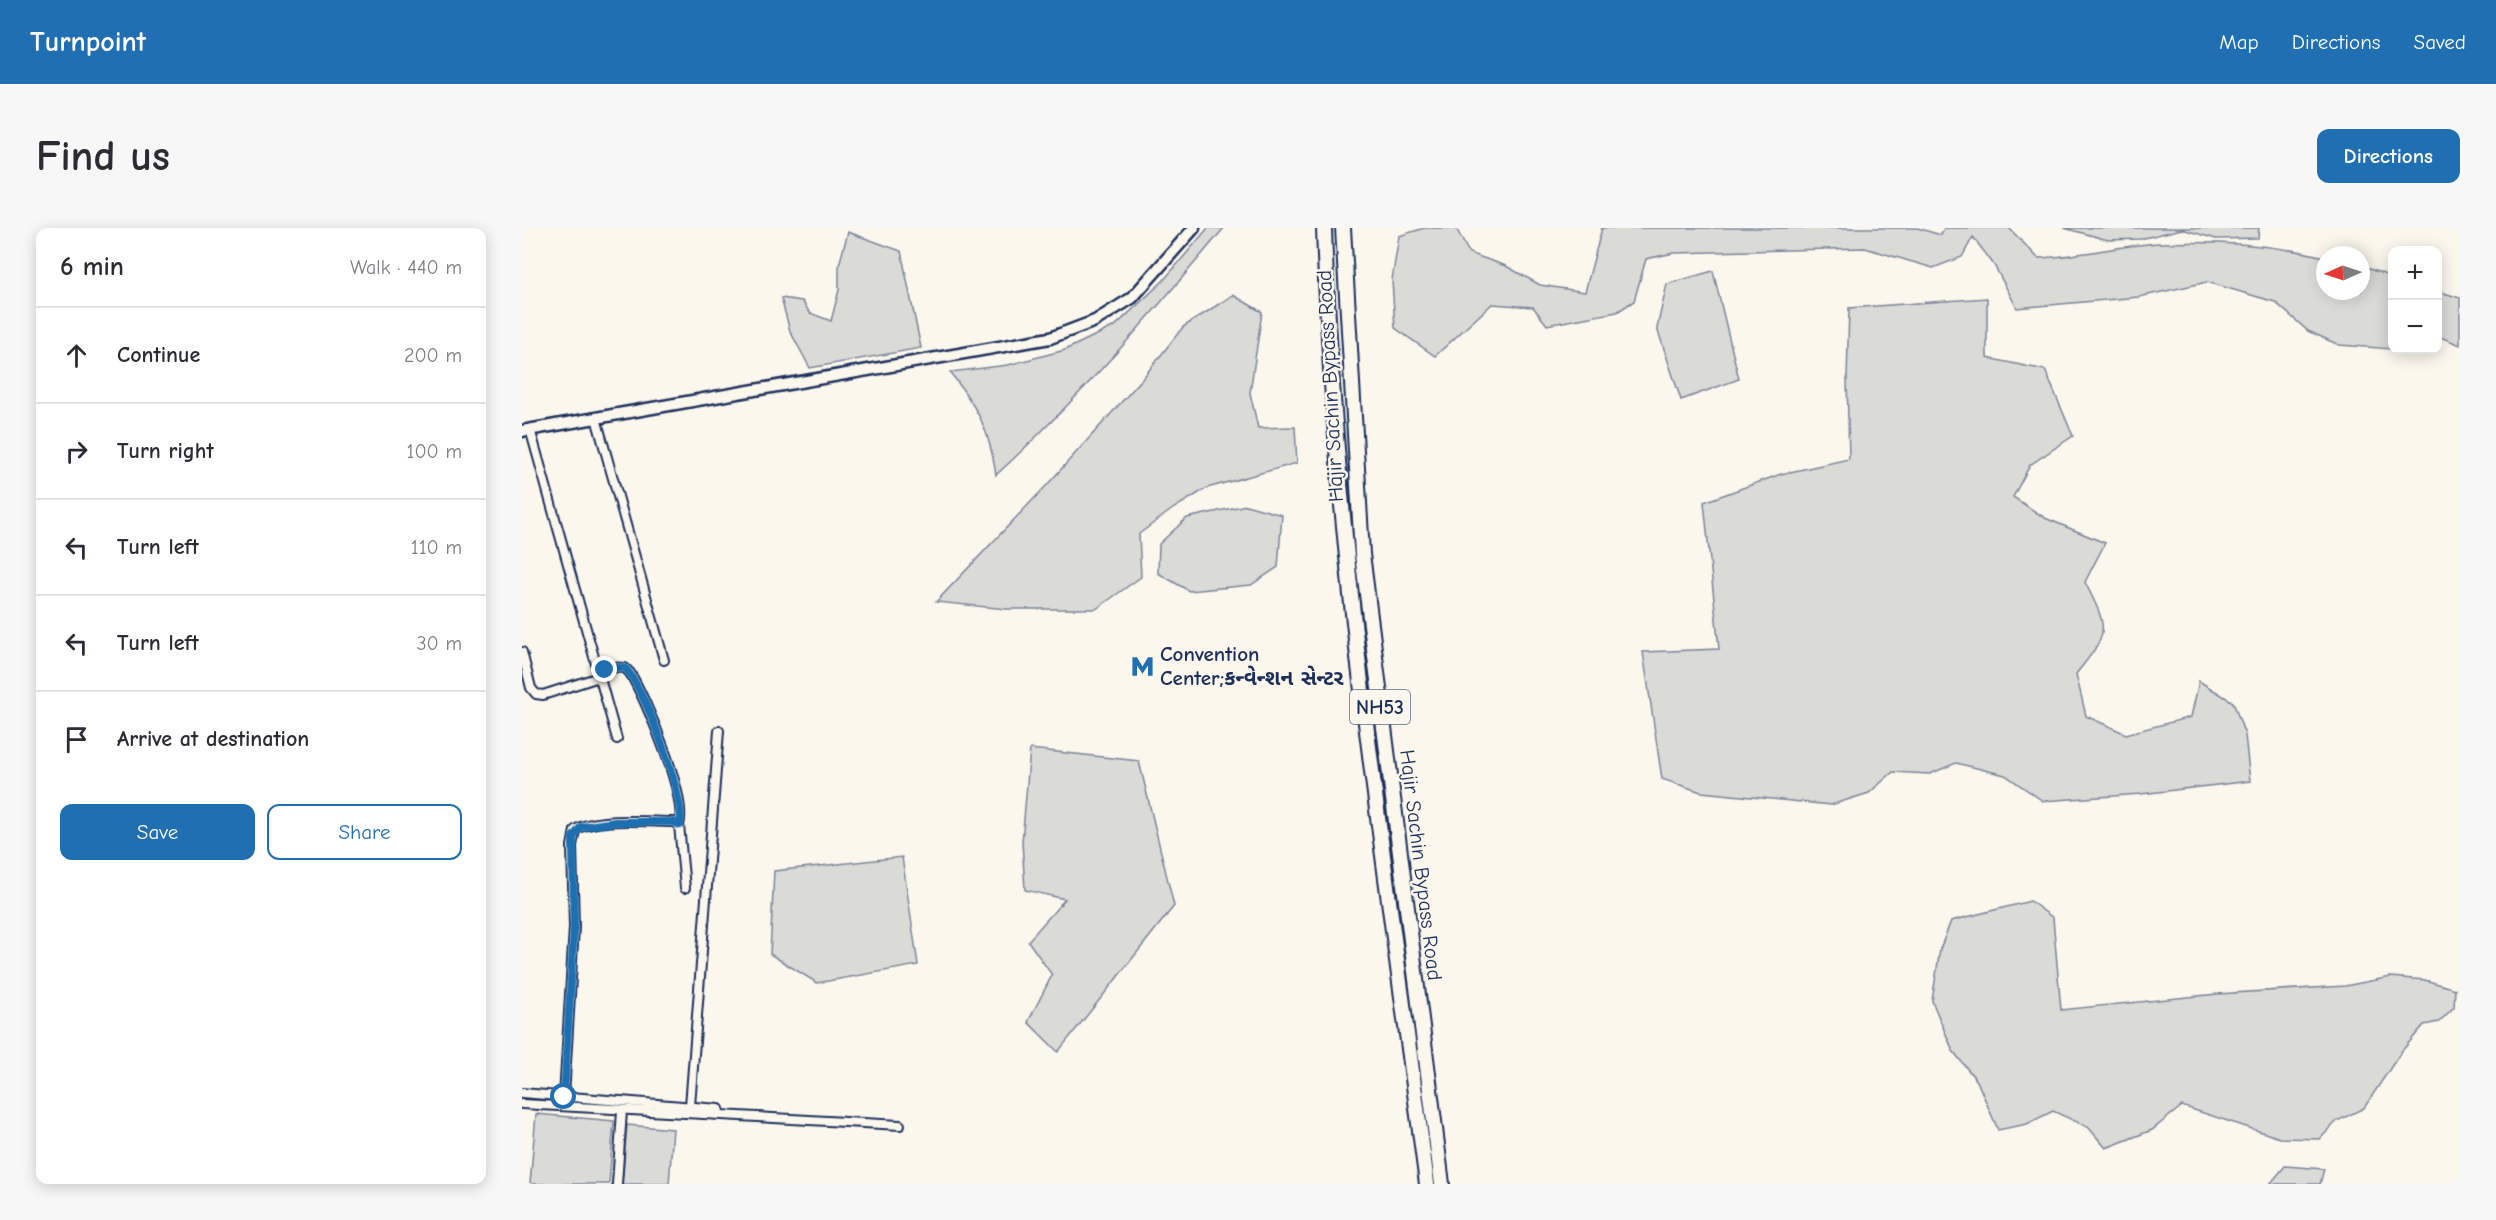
<!DOCTYPE html>
<html lang="en">
<head>
<meta charset="utf-8">
<style>
	:root { --surface:#fff; --page:#f7f7f7; --text:#2b2b33; --muted:#7c7c81; --line:#e1e1e2; --accent:#1f6fb2 }
	body { margin:0; font-family:"Comic Neue","Noto Sans Gujarati",sans-serif; background:var(--page); color:var(--text) }
	.controls { position:absolute; right:18px; top:18px; display:grid; overflow:hidden; border-radius:12px; box-shadow:0 3px 15px #0003 }
	.controls button { width:54px; height:54px; display:grid; place-items:center; padding:0; border:0; border-bottom:2px solid var(--line); background:var(--surface); color:var(--text); font:30px sans-serif }
	.compass { position:absolute; left:1794px; top:18px; width:54px; height:54px; border-radius:50%; background:var(--surface); box-shadow:0 3px 15px #0003; rotate:267deg }
	.stop { position:absolute; width:18px; height:18px; margin:-14px; border:4px solid #1f6fb2; border-radius:50%; background:#fff }
	.stop.end { background:#1f6fb2; border-color:#fff; box-shadow:0 2px 6px #0008 }
	.list { margin:0; padding:0; list-style:none }
	h2 { display:flex; justify-content:space-between; align-items:center; height:78px; margin:0; padding:0 24px; font-size:26px }
	h2 small { font-size:20px; font-weight:400; color:var(--muted) }
	.list li { display:grid; grid-template-columns:39px 1fr auto; gap:18px; align-items:center; box-sizing:border-box; height:96px; padding:0 24px; border-top:2px solid var(--line) }
	.list b { display:block; font-size:22px; white-space:nowrap }
	.list em { font-size:20px; font-style:normal; color:var(--muted) }
	.actions { display:flex; gap:12px; padding:18px 24px }
	.actions a { flex:1; padding:14px 0; border:2px solid var(--accent); border-radius:12px; text-align:center; font-size:21px; color:var(--accent) }
	.actions .main { background:var(--accent); color:#fff }
	.icon { flex:none; width:33px; height:33px; fill:none; stroke:currentColor; stroke-width:2; stroke-linecap:round; stroke-linejoin:round }
	.map { position:relative; flex:none; width:1938px; height:956px; overflow:hidden; border-radius:12px }
	header { display:flex; align-items:center; gap:36px; box-sizing:border-box; height:84px; padding:0 30px; background:var(--accent); color:#fff }
	header strong { font-size:28px }
	nav { display:flex; gap:33px; margin-inline-start:auto; font-size:21px }
	.intro { display:flex; align-items:center; justify-content:space-between; box-sizing:border-box; height:144px; padding:0 36px }
	h1 { margin:0; font-size:42px }
	.button { padding:15px 27px; border-radius:12px; background:var(--accent); color:#fff; font-size:21px; font-weight:700 }
	main { display:flex; gap:36px; padding:0 36px }
	aside { flex:1; background:var(--surface); border-radius:12px; box-shadow:0 3px 15px #0003 }
	.map>svg:first-child { display:block }
</style>
</head>
<body>
<header>
<strong>Turnpoint</strong>
<nav><a>Map</a><a>Directions</a><a>Saved</a></nav>
</header>
<div class="intro"><h1>Find us</h1><a class="button">Directions</a></div>
<main>
<aside>
<h2>6 min<small>Walk · 440 m</small></h2>
<ul class="list">
<li><svg class="icon" aria-label="ahead" viewBox="0 0 24 24"><path d="M12 20V5M6 11l6-6 6 6"/></svg><div><b>Continue</b></div><em>200 m</em></li>
<li><svg class="icon" aria-label="right" viewBox="0 0 24 24"><path d="M7 20v-9h11M14 6l5 5-5 5"/></svg><div><b>Turn right</b></div><em>100 m</em></li>
<li><svg class="icon" aria-label="left" viewBox="0 0 24 24"><path d="M17 20v-9H6M10 6l-5 5 5 5"/></svg><div><b>Turn left</b></div><em>110 m</em></li>
<li><svg class="icon" aria-label="left" viewBox="0 0 24 24"><path d="M17 20v-9H6M10 6l-5 5 5 5"/></svg><div><b>Turn left</b></div><em>30 m</em></li>
<li><svg class="icon" aria-label="arrive" viewBox="0 0 24 24"><path d="M6 21V4h12l-3 4 3 4H6"/></svg><div><b>Arrive at destination</b></div></li>
</ul>
<div class="actions"><a class="main">Save</a><a>Share</a></div>
</aside>
<div class="map">
<svg width="1938" height="956" viewBox="0 0 1938 956">
	<rect width="100%" height="100%" fill="#fbf7ec"/>
	<filter id="ink" filterUnits="userSpaceOnUse"><feTurbulence type="fractalNoise" baseFrequency=".0167" numOctaves="2"/><feDisplacementMap in="SourceGraphic" scale="12" xChannelSelector="R" yChannelSelector="G"/><feConvolveMatrix kernelMatrix="1 2 1 2 8 2 1 2 1" color-interpolation-filters="sRGB"/></filter>
	<g filter="url(#ink)">
		<g fill="#dadad7" stroke="#7a849a" stroke-width="1.5">
			<path d="M686,0h16c-72,86 -145,171 -228,247 -7,-47 -18,-66 -46,-103l58,-7 57,-15 50,-24 48,-45z"/>
			<path d="M902,0h32l13,25 37,13 34,19 45,7 17,-64h315l24,7 3,-7h65l29,30c41,-1 81,-13 123,-15 54,-2 112,1 164,14v34h36v-25l31,11v72l-53,-4 -31,-14 -33,-29 -68,-20 -68,15 -122,11 -23,-43 -21,-28 -11,20 -29,11 -68,-20 -191,5 -28,6 -12,42 -17,11 -70,13 -14,-18 -41,-3 -57,52 -40,-28 -3,-48 7,-44z"/>
			<polygon points="1542,0 1737,0 1736,10 1694,11 1660,1 1618,11 1586,12"/>
			<polygon points="326,4 379,23 399,120 288,140 268,103 259,70 280,73 288,85 309,93 317,62 317,37"/>
			<polygon points="1191,43 1217,151 1159,172 1135,100 1145,56"/>
			<polygon points="1916,63 1938,70 1938,117 1916,108"/>
			<polygon points="711,67 740,84 728,165 736,200 773,199 775,235 685,260 652,280 617,306 619,349 574,381 485,381 414,374 525,257 621,150 661,99"/>
			<path d="M1465,70v60l58,12 28,66 -43,29 -17,32 32,21 60,25 -20,39c24,48 25,50 -9,92l10,42 40,18 65,-17 8,-36 34,21 12,33 5,46 -109,13 -98,7 -38,-26 -49,-12 -26,11 -37,-2 -24,21 -38,12 -130,-13 -39,-13 -19,-127 76,-3 -15,-147 77,-28 68,-15 -2,-80 2,-71z"/>
			<polygon points="724,277 760,287 756,339 729,357 667,363 636,345 637,316 665,290"/>
			<polygon points="508,521 617,533 652,678 536,824 506,794 530,747 506,713 543,671 503,662 500,614"/>
			<polygon points="380,629 396,737 295,755 248,726 252,643"/>
			<polygon points="1508,673 1531,690 1539,782 1695,766 1823,758 1869,749 1903,752 1933,761 1932,779 1917,794 1902,797 1879,824 1842,880 1815,893 1798,911 1758,910 1660,878 1630,902 1584,920 1566,899 1531,883 1505,896 1476,902 1455,853 1431,823 1410,773 1418,721 1429,693"/>
			<polygon points="14,886 92,893 87,956 8,956"/>
			<polygon points="105,897 151,901 147,956 100,956"/>
			<polygon points="1763,938 1802,941 1798,956 1748,956"/>
		</g>
		<g fill="none" stroke-linecap="round" stroke-linejoin="round">
			<defs>
				<g id="minor">
					<polyline points="74,190 142,432"/>
					<polyline points="8,201 95,511"/>
					<path d="M0,424l9,36 5,6 7,1 56,-18 10,-10 16,1 5,5c16,26 58,125 49,152"/>
					<polyline points="0,865 197,881"/>
					<path d="M42,869l10,-170 -2,-81 3,-16c21,-13 72,-8 98,-8l6,3 6,63"/>
					<polyline points="0,876 378,897"/>
					<polyline points="168,878 197,503"/>
					<polyline points="95,956 100,883"/>
				</g>
				<polyline id="tertiary" points="0,203 528,110 573,93 610,70 672,0"/>
				<g id="trunk">
					<path d="M802,0c10,320 62,639 103,956"/>
					<polyline points="821,0 840,326 920,956"/>
				</g>
			</defs>
			<use href="#minor" stroke="#1b2f5e" stroke-width="12"/>
			<use href="#tertiary" stroke="#1b2f5e" stroke-width="15"/>
			<use href="#trunk" stroke="#1b2f5e" stroke-width="18"/>
			<use href="#minor" stroke="#fbf7ec" stroke-width="8"/>
			<use href="#tertiary" stroke="#fbf7ec" stroke-width="10"/>
			<use href="#trunk" stroke="#fbf7ec" stroke-width="14"/>
		</g>
	</g>
	<g fill="none" stroke-linecap="round" stroke-linejoin="round" filter="url(#ink)">
		<path stroke="#1f6fb2" stroke-width="8" d="M42,869l10,-170 -1,-90 8,-10 34,-5h58l7,3c7,-24 -37,-140 -55,-157l-16,-1 -4,3"/>
	</g>
	<defs>
		<symbol id="metro-bare" viewBox="-9 -9 18 18"><path d="M-5.5 5V-5H-3L0 0L3-5H5.5V5H3V-.5L0 4L-3-.5V5Z" fill="#1f6fb2" stroke="#fbf7ec" stroke-width="2.5" paint-order="stroke"/></symbol>
	</defs>
	<g fill-rule="evenodd">
		<use href="#metro-bare" x="604" y="422" width="33" height="33"/>
	</g>
	<g text-anchor="middle" dominant-baseline="central" stroke-width="5" stroke-linejoin="round" paint-order="stroke">
		<rect fill="#fbf7ec" stroke="#5e6b89" stroke-width="1.5" x="828" y="462" width="60" height="34" rx="4.5"/>
		<g font-size="20" font-weight="bold" fill="#1b2f5e">
			<text x="858" y="479">NH53</text>
		</g>
		<g font-size="21" fill="#1b2f5e" stroke="#fbf7ec">
			<text transform="translate(808 158) rotate(-93)">Hajir Sachin Bypass Road</text>
			<text transform="translate(899 637) rotate(83)">Hajir Sachin Bypass Road</text>
		</g>
		<g font-size="21" font-weight="bold" fill="#1b2f5e" stroke="#fbf7ec" text-anchor="start">
			<text x="638" y="426">Convention<tspan x="638" dy="24">Center;કન્વેન્શન સેન્ટર</tspan></text>
		</g>
	</g>
</svg>
<div class="controls">
<button>+</button>
<button>−</button>
</div>
<svg class="compass" viewBox="-18 -18 36 36"><path d="M0-13l5 13h-10z" fill="#e53935"/><path d="M0 13l5-13h-10z" fill="#7c7c81"/></svg>
<div class="stop" style="left:42px;top:869px"></div>
<div class="stop end" style="left:83px;top:442px"></div>
</div>
</main>
</body>
</html>
